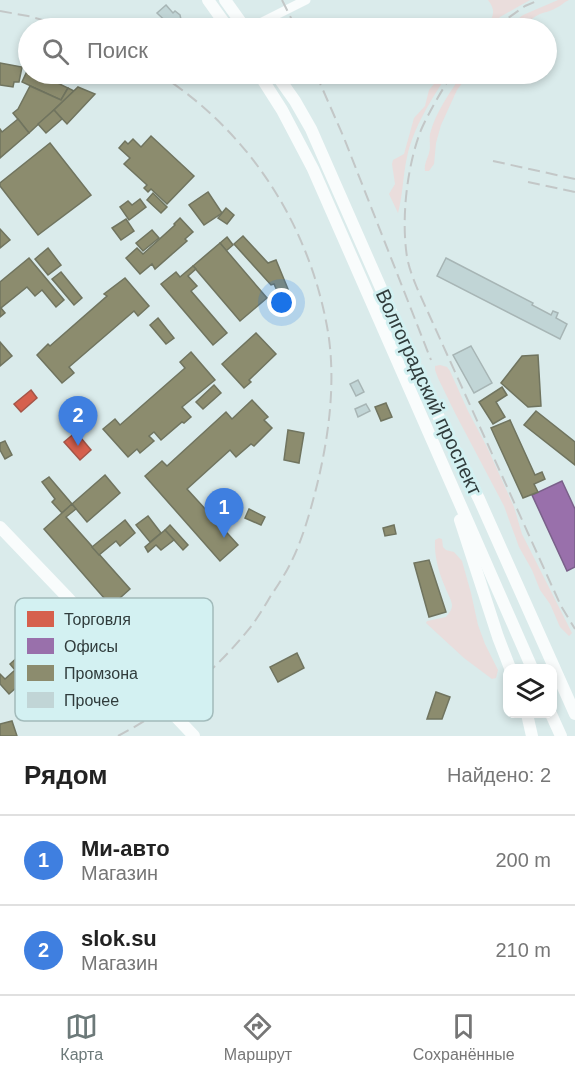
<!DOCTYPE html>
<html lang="ru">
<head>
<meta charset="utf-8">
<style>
	:root { --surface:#fff; --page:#f2f2f2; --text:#222; --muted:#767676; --line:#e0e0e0; --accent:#6c7979 }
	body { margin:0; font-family:Helvetica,sans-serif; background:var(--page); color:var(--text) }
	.controls { position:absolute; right:18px; bottom:18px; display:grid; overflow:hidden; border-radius:12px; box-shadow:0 3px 9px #0003 }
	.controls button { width:54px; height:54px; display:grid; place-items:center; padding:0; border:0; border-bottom:2px solid var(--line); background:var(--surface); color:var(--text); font:30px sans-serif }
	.you { position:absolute; left:282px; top:303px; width:21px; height:21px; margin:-15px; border:4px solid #fff; border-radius:50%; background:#1a73e8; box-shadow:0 0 0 9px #1a73e833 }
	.badge { display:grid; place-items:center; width:39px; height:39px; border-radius:50%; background:var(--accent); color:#fff; font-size:20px; font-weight:700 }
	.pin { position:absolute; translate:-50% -50px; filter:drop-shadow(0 2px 3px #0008) }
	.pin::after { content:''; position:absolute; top:32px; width:21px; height:18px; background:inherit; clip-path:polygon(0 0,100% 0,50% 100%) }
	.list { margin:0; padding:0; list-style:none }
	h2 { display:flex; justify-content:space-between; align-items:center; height:78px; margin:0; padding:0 24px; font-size:26px }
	h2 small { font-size:20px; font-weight:400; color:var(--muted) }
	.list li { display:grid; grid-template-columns:39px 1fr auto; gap:18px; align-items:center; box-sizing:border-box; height:90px; padding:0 24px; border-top:2px solid var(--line) }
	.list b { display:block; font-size:22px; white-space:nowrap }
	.list p { margin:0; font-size:20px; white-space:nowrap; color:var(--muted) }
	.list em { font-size:20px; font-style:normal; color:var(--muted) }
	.icon { flex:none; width:33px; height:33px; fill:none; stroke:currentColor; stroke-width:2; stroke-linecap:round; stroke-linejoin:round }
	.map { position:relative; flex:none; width:575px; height:736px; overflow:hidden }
	.search { position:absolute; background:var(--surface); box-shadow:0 3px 9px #0003; left:18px; right:18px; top:18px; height:66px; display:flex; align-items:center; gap:15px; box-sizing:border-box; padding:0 21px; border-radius:33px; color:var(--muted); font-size:22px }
	.sheet { height:258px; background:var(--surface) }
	nav { display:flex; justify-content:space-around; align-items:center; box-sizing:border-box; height:84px; border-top:2px solid var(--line); background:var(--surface); font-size:16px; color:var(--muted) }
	nav a { display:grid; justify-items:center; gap:3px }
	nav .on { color:var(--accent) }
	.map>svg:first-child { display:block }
</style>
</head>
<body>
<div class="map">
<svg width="575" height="736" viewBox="0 0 575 736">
	<rect width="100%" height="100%" fill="#daebeb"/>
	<g fill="#eadddc">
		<path d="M488,0h42l-30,17 -10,11h-6c9,-9 13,-17 4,-28z"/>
		<path d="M558,0h11c-5,2 -8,6 -13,8 -6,4 -13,4 -18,7 -14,8 -14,14 -32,13l17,-13z"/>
		<path d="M442,74h6c-16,24 -35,54 -41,83 -4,18 -4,37 -9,56l-9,-19 6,-10 -3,-20 1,-4 11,-6 10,-36 11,-12 4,-16z"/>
		<path d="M462,74h7l-12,16 -16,35 -5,18 -2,21 -5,7h-4c-1,-7 2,-11 4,-18 2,-6 0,-13 1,-19 6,-23 20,-41 32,-60z"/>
		<polygon points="440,365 447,367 450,371 468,411 487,447 514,507 522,534 572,633 569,636 560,627 550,604 540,590 532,570 519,547 504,506 455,413 438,378 435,370 435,366"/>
		<path d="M439,538l3,1 1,8 3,3 8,2 8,9 9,32 7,32 7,19 13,26 -2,8 -4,1 -28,-21 -38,-35 1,-2 19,-4c3,-4 6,-7 6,-12 -1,-7 -5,-12 -7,-18 -6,-14 -11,-31 -10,-47z"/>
	</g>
	<g fill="#d6604d" stroke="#a45548" stroke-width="1.5">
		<polygon points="31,390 37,398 21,412 14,404"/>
		<polygon points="76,432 91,450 80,460 64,442"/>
	</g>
	<polygon fill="#9970ab" stroke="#7a608a" stroke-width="1.5" points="562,481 575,509 575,567 567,571 532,495"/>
	<g fill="#8c8c6e" stroke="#70745f" stroke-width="1.5">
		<polygon points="0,63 22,67 19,82 14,82 13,87 0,85"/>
		<polygon points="28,69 28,74 39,74 68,88 61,100 22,82"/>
		<polygon points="30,86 61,100 68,88 74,91 29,133 13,113 18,109"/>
		<polygon points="78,87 95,94 67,124 54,110"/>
		<polygon points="54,110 62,119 46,133 38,124"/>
		<polygon points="18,119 29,133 0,158 0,129 2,132"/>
		<polygon points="151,136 194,176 167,204 151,189 148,192 144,188 147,185 124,164 130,158 119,148 125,141 128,144 133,139 141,147"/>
		<polygon points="50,143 91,195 38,235 0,186 0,183"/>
		<polygon points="208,192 222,213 204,225 189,205"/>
		<polygon points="153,193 167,207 161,213 147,200"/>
		<polygon points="140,199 146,207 129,220 120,207 128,201 132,205"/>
		<polygon points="226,208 234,215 227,224 218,218"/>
		<polygon points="180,218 193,232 185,239 187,241 155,269 152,264 140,274 126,258 137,248 143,254 175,225 174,224"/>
		<polygon points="126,219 134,231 121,240 112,228"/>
		<polygon points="0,229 10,240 0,248"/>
		<polygon points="152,230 159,238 143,251 136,243"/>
		<polygon points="243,236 268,263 276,260 288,289 278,293 274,284 271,285 234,244"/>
		<polygon points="227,237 233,245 226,251 220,243"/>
		<polygon points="220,243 267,298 240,321 193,266"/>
		<polygon points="48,248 61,265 48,275 35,259"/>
		<polygon points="29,258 64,300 56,307 42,290 35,296 27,287 1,308 5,313 0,317 0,282"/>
		<polygon points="193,266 196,269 188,276 197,286 191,291 227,333 213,345 161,284 176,272 180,277"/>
		<polygon points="61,272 82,298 74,305 52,279"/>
		<polygon points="125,278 149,306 138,316 134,311 69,367 74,373 62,383 37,355 48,344 50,346 107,296 104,294"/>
		<polygon points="158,318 174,338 166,344 150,325"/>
		<polygon points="256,333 276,354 249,380 251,382 244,388 222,364"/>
		<polygon points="0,342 12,356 0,366"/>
		<polygon points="191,352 215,380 182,407 191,417 184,423 182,422 161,440 154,432 149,436 154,441 140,453 137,449 128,457 103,429 115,419 120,425 185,368 180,362"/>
		<polygon points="538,355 541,406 528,407 501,383 522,356"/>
		<polygon points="214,385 221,393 203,409 196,402"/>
		<polygon points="502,387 507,395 496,402 505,417 493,424 479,402"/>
		<polygon points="252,400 268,417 264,420 272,428 254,446 251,444 236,457 230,450 187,489 238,545 220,561 145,476 162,461 167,466 226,412 232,419"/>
		<polygon points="386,403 392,417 381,421 375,407"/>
		<polygon points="536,411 575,442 575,465 524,425"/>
		<polygon points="510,420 535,475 542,472 545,479 534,484 538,492 523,498 491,428"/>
		<polygon points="288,430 304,433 299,463 284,460"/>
		<polygon points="5,441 12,455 5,459 0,450 0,443"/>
		<polygon points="105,475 120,493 87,522 72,504"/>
		<polygon points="49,477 72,504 62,513 52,502 55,499 42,482"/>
		<polygon points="72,504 76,509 66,517 130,589 111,606 44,529"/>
		<polygon points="249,509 265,517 261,525 245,518"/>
		<polygon points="148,516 161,533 150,542 136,525"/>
		<polygon points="125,520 135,533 120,546 116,541 99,555 92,547"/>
		<polygon points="170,525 188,545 183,550 165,530"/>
		<polygon points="394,525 396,534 385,536 383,528"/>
		<polygon points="165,530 174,540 161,550 156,545 148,552 145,547"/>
		<polygon points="429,560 446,612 429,617 414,563"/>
		<polygon points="38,639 42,645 40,646 65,676 58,683 42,665 9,694 0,684 0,674 5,679 15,670 10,664"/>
		<polygon points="297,653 304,668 278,682 270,667"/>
		<polygon points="436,692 450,697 442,719 427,719"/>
		<polygon points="12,721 17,736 0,736 0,724"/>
	</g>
	<g fill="#c1d5d6" stroke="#a7b5b5" stroke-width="1.5">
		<polygon points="166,5 173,13 175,11 180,15 182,24 181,28 173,28 157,13"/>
		<polygon points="446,258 533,303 532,305 551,315 553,311 558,313 556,318 567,324 560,339 437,276"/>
		<polygon points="471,346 492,383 474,393 453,355"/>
		<polygon points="358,380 364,392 356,396 350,384"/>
		<polygon points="366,404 370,411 358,417 355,409"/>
	</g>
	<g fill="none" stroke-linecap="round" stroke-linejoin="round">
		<polyline stroke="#f9fcfc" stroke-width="9" points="250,28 306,0"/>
		<g stroke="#f9fcfc" stroke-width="12">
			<polyline points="208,0 228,28"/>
			<polyline points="225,0 245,28"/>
			<polyline points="259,74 282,110 313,169 532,668"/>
			<polyline points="276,74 295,101 311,129 427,393 479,499 575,714"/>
			<polyline points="460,520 498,637 510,668"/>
			<polyline points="0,527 69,599 176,717 194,736"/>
			<polyline points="527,714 532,736"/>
			<polyline points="551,714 561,736"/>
		</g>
		<g stroke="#c3c7c7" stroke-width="2" stroke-dasharray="12 6" stroke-linecap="butt">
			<polyline points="282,0 296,28"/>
			<polyline points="0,11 28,16 72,28"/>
			<polyline points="494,28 525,6 539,0"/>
			<polyline points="316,74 344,138 431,360"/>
			<path d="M452,74c-11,18 -22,36 -31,56 -14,36 -20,88 -14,127 2,11 6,21 10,31l144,318 14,23"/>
			<polyline points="493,161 575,179"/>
			<polyline points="528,182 575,192"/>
			<path d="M118,736c53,-28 98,-65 135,-112 6,-9 12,-18 17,-27 6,-9 12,-18 17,-27 14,-25 23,-57 30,-85 12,-49 19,-103 11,-153 -18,-106 -78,-200 -169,-258"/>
		</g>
	</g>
	<g text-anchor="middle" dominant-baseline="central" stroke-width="6" stroke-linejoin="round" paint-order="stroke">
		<g font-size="20" fill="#303c3c" stroke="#d3f1f2">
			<text transform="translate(429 392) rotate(65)">Волгоградский проспект</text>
		</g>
	</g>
	<rect x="15" y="598" width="198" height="123" rx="9" fill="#d3f1f2" stroke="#a2bbbb" stroke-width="1.5"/>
	<rect x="27" y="611" width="27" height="16" fill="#d6604d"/>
	<rect x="27" y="638" width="27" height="16" fill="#9970ab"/>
	<rect x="27" y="665" width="27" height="16" fill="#8c8c6e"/>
	<rect x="27" y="692" width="27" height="16" fill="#c1d5d6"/>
	<g font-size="16" fill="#303c3c">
		<text x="64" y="625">Торговля</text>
		<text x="64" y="652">Офисы</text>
		<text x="64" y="679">Промзона</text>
		<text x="64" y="706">Прочее</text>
	</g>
</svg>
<div class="controls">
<button><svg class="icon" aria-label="layers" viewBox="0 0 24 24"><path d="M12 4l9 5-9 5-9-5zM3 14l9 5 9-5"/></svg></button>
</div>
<div class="you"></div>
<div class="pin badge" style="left:224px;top:538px;background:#3f7fe0">1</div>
<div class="pin badge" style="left:78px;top:446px;background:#3f7fe0">2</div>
<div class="search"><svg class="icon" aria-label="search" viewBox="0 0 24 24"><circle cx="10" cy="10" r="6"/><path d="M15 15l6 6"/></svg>Поиск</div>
</div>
<section class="sheet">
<h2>Рядом<small>Найдено: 2</small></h2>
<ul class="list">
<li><span class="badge" style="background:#3f7fe0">1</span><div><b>Ми-авто</b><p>Магазин</p></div><em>200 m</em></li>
<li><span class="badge" style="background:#3f7fe0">2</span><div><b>slok.su</b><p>Магазин</p></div><em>210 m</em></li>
</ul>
</section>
<nav>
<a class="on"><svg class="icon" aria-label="map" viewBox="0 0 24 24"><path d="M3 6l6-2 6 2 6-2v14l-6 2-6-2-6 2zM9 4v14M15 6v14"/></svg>Карта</a>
<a><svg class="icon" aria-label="directions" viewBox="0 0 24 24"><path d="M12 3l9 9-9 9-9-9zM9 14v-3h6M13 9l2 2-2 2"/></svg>Маршрут</a>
<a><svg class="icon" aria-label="saved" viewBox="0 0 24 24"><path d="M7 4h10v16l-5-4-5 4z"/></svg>Сохранённые</a>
</nav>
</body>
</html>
